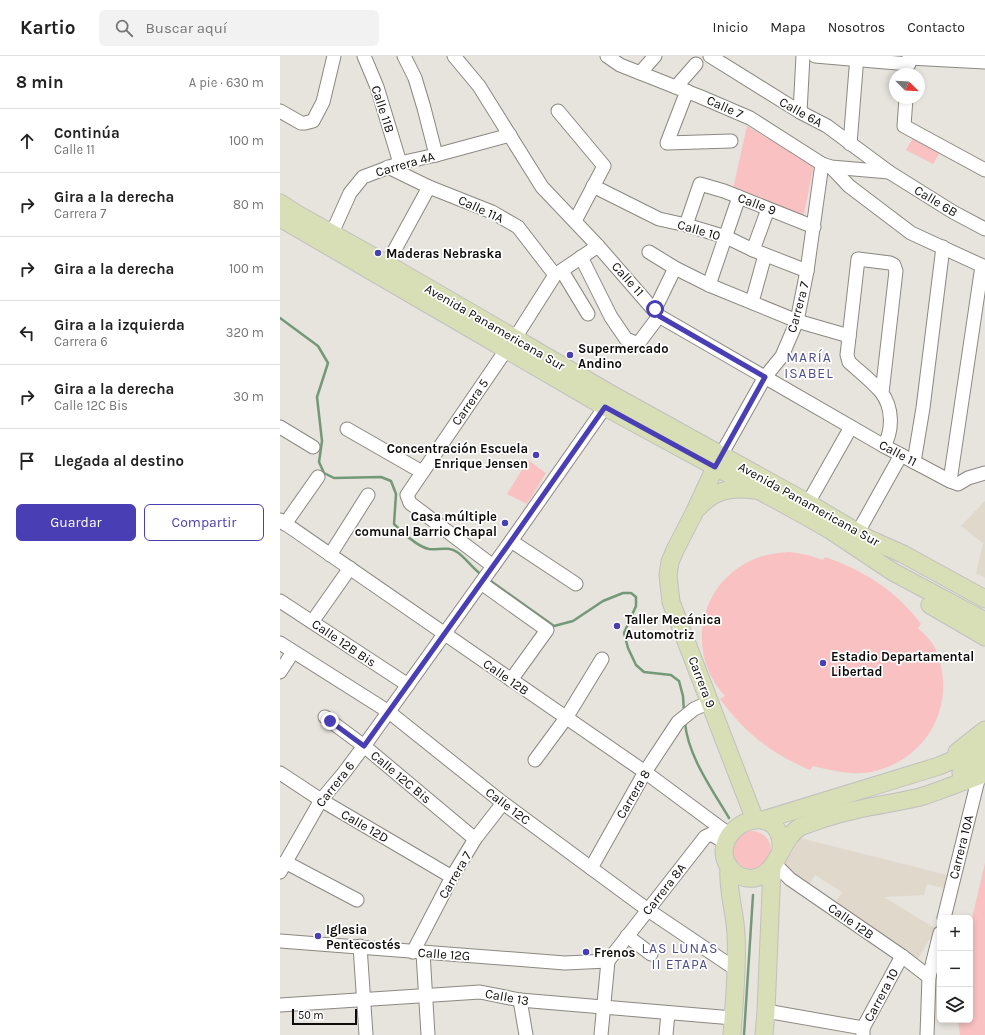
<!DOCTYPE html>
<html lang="es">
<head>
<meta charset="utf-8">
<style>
	:root { --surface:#fff; --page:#f2f2f2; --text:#222; --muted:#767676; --line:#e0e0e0; --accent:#4a3eb5 }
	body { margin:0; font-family:Karla,sans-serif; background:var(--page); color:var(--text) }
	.controls { position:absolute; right:12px; bottom:12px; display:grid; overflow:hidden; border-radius:6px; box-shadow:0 2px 6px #0003 }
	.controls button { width:36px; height:36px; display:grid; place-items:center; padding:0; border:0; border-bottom:1px solid var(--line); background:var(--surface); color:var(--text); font:20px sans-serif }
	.compass { position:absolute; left:609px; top:12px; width:36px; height:36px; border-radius:50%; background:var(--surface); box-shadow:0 2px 6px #0003; rotate:114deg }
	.scale { position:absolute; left:12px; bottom:10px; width:65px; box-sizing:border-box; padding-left:4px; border:2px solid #0d0c0a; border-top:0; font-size:11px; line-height:14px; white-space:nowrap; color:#0d0c0a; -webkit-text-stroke:3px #fff; paint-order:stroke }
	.stop { position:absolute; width:12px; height:12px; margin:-9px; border:3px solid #4a3eb5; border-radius:50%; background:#fff }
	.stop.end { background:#4a3eb5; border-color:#fff; box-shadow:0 1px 4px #0008 }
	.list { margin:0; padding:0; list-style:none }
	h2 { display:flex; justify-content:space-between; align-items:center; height:52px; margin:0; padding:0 16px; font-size:17px }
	h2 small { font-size:13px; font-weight:400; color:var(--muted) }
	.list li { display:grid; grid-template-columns:26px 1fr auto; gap:12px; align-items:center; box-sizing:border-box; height:64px; padding:0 16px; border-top:1px solid var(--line) }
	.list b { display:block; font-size:15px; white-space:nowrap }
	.list p { margin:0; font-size:13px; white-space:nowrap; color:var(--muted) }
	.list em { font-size:13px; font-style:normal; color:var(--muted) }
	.actions { display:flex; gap:8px; padding:12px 16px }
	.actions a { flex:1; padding:9px 0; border:1px solid var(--accent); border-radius:6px; text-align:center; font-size:14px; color:var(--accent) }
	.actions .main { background:var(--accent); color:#fff }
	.icon { flex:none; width:22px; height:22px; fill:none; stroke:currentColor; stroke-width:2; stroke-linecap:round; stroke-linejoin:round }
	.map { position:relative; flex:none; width:705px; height:979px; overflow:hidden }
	header { display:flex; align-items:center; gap:24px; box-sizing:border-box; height:56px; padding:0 20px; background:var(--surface); border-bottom:1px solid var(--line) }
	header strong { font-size:19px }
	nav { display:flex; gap:22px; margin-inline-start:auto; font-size:14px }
	.search { width:280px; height:36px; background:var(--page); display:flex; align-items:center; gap:10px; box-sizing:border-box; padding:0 14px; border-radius:6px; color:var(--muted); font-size:15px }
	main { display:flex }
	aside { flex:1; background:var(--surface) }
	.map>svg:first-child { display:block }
</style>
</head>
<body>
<header>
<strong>Kartio</strong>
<div class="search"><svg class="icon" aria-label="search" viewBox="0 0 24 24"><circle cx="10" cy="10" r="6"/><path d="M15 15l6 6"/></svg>Buscar aquí</div>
<nav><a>Inicio</a><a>Mapa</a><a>Nosotros</a><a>Contacto</a></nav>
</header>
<main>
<aside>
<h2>8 min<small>A pie · 630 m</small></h2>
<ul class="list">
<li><svg class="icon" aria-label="ahead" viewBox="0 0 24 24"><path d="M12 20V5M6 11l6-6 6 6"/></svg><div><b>Continúa</b><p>Calle 11</p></div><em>100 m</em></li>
<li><svg class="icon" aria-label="right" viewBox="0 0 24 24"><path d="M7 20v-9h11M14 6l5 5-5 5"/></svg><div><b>Gira a la derecha</b><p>Carrera 7</p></div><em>80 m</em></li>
<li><svg class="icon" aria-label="right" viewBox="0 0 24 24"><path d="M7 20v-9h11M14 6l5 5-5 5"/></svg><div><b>Gira a la derecha</b></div><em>100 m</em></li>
<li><svg class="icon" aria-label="left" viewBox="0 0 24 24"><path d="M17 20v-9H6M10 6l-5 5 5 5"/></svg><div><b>Gira a la izquierda</b><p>Carrera 6</p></div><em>320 m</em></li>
<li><svg class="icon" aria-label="right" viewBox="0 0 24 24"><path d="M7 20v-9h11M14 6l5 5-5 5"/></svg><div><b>Gira a la derecha</b><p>Calle 12C Bis</p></div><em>30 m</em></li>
<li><svg class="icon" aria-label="arrive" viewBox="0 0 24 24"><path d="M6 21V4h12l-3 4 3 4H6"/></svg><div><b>Llegada al destino</b></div></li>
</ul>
<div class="actions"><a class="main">Guardar</a><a>Compartir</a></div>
</aside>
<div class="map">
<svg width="705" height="979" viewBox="0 0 705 979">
	<rect width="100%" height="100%" fill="#e7e3dd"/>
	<g fill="#dfd8cb">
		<polygon points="705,445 705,522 696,517 703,487 681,470"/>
		<polygon points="520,782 667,819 664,832 647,828 644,839 604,841 656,873 637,904 552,852 562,836 535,819 528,831 501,815"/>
	</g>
	<g fill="#f9c1c1">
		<polygon points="467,70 534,109 523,163 453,133"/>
		<polygon points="633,82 660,96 653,108 626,94"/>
		<polygon points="248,404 266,417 247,448 227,438"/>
		<path d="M510,496l18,3 15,5 2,-3c38,13 72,34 96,67l-3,4c5,5 12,11 16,18 24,51 -1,108 -55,124 -22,7 -45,1 -66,-4l-3,4c-38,-16 -65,-37 -90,-71l5,-3c-38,-41 -28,-106 21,-133 14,-8 29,-10 44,-11z"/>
		<circle cx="472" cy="794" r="19"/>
		<polygon points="705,807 705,979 680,979 678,964 690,964 690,871"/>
	</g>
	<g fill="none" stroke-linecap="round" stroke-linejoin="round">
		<g stroke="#749979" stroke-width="2.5">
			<path d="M0,262l38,28 10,17 -11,34 5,44 -3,21 5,11 10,5 47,-1 10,4 5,13 -2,30c8,8 24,23 35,25 9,1 20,-3 28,3 9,6 15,16 25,23"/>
			<polyline points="208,523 274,570 293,565 323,545 343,537 351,537 356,541 356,550 344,577 348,592 356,609 364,616 391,619 399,625 403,640 404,656"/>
			<path d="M405,667c3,33 27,66 44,95"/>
			<polyline points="464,979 473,839"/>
		</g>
		<defs>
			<g id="minor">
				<polyline points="84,0 97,31 120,107"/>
				<polyline points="124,0 135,22 144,52 156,99"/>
				<polyline points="174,0 199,30 262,131 318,190 379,260 604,390 670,425 678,428 688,422 705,417"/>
				<polyline points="327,0 340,9 421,41 470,62 542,108 551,111 609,116"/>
				<polyline points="430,0 520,56 547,70 609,116 673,156 705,173"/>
				<polyline points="535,0 629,8"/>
				<polyline points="629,2 705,6"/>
				<polyline points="360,17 375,0"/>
				<polyline points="396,31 416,8"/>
				<polyline points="407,35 387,87 451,85"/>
				<polyline points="626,42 624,70 705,114"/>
				<polyline points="0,55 21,67 25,67 33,65 43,46 54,0"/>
				<polyline points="278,55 324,110 295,165"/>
				<polyline points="520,56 523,0"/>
				<polyline points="570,88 577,0"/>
				<polyline points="108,111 149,131 212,156 238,171 275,219"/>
				<polyline points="551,111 569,130 631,177 705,211"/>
				<polyline points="313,130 379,163 406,169 446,181 473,194 527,215"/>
				<polyline points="406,169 420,128 444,135 534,171"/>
				<polyline points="52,177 70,137 83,121 120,107 156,99 230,79"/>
				<polyline points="473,194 488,153"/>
				<polyline points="369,196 395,212 429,229 517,265 569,280"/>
				<polyline points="301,201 331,261 346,283 358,288 379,260"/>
				<polyline points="107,208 149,131"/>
				<polyline points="282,215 308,258"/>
				<polyline points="429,229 459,141"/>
				<polyline points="472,246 485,199"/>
				<polyline points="375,253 395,212"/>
				<polyline points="235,282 275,219 318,190"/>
				<path d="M602,337l14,-122 -2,-6 -4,-2 -32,-4 -11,96 2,7c11,10 23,19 32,30 12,15 12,38 3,54"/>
				<polyline points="0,371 33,391"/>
				<polyline points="67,373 142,416"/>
				<polyline points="441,399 485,321 502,300 517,265 527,215 542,108"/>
				<polyline points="634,406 643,352 663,191"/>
				<polyline points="670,425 702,210"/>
				<polyline points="528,447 571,371"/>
				<polyline points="0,464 365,716 450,779"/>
				<polyline points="5,468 38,421"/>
				<polyline points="578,476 621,399"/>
				<polyline points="231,485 296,528"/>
				<polyline points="50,499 88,439"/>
				<polyline points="213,510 130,447 127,439 226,294"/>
				<polyline points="201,527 267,574 231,624"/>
				<polyline points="0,545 128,629"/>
				<polyline points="32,566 70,512"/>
				<polyline points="0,587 109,656 223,747 311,812 368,854 457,914"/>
				<polyline points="0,616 13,596"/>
				<polyline points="45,661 84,690 195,783"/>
				<polyline points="255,704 286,662 322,603"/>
				<polyline points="0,717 41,744 172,821"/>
				<polyline points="5,806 77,844"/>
				<polyline points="494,807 510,823 622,900 649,921"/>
				<polyline points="311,812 365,716 398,666 414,653 430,646"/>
				<polyline points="0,816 41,744 63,718 84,690 231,485 325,351"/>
				<polyline points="664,862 699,720"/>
				<polyline points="347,880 371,898"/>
				<polyline points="0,885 285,907 328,905"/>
				<polyline points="80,890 86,979"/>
				<polyline points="133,896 172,821 195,783 223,747"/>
				<polyline points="143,897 148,979"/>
				<polyline points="328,905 425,781 431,778 446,787"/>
				<polyline points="240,944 246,979"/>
				<polyline points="0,949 200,936 240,944 453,962"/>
				<polyline points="486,955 583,972"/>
				<polyline points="321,979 328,905"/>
				<polyline points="386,979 388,957"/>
				<polyline points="583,979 583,972 622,900"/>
				<polyline points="647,979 649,921 660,877"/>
			</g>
			<g id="major">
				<polyline points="0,147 17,158 107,208 331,338 528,447 589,483 623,498 705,543"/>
				<polyline points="0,162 325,351 522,458 550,474 613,516 705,565"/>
				<polyline points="440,401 414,457 395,494 390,506 388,519 391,546 475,764"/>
				<path d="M418,452c16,-18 33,-21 56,-18"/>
				<polyline points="650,549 705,581"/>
				<polyline points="677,696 705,674"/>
				<polyline points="681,717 705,703"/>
				<polyline points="483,764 659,710 705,690"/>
				<path d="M501,794c3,-47 -55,-33 -57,1 0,17 15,29 30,27 25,-4 26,-39 46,-51 4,-2 9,-3 14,-5 18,-7 36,-11 55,-15 17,-3 34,-6 51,-10 11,-3 23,-8 34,-12 10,-4 21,-7 31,-12"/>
				<path d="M449,811c-2,23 6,44 7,67 2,34 -2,67 -4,101"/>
				<polyline points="484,979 486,955 492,811"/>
			</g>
		</defs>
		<use href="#minor" stroke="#8b8882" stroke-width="15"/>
		<use href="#major" stroke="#c0c0bf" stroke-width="19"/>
		<use href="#minor" stroke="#fff" stroke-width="13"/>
		<use href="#major" stroke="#d8dfb6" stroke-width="17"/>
	</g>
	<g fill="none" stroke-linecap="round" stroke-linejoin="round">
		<polyline stroke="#4a3eb5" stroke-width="5" points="50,665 84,690 231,485 325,351 435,411 485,321 379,260 375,253"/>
	</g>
	<g fill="#4a3eb5" stroke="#fff" stroke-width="1.5">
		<circle cx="98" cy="197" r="4"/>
		<circle cx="290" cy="299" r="4"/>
		<circle cx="256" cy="399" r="4"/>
		<circle cx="225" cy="467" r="4"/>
		<circle cx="337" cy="570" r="4"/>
		<circle cx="543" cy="607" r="4"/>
		<circle cx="38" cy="880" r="4"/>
		<circle cx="306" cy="896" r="4"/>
	</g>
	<g text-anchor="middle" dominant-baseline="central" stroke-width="3.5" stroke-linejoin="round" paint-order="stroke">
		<g font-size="13" fill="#0d0c0a" stroke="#fff">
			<text transform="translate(445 51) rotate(24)">Calle 7</text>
			<text transform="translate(103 53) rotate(72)">Calle 11B</text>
			<text transform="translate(521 56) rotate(29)">Calle 6A</text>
			<text transform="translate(125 108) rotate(-16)">Carrera 4A</text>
			<text transform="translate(656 145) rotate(31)">Calle 6B</text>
			<text transform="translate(477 148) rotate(21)">Calle 9</text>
			<text transform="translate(201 153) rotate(25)">Calle 11A</text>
			<text transform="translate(419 174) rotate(16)">Calle 10</text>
			<text transform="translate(348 223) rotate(48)">Calle 11</text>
			<text transform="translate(518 251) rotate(-75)">Carrera 7</text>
			<text transform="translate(215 271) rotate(30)">Avenida Panamericana Sur</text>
			<text transform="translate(190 346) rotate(-55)">Carrera 5</text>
			<text transform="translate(618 397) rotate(28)">Calle 11</text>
			<text transform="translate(529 448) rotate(29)">Avenida Panamericana Sur</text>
			<text transform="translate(64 587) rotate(34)">Calle 12B Bis</text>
			<text transform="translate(226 621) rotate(35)">Calle 12B</text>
			<text transform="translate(422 626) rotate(69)">Carrera 9</text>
			<text transform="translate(121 721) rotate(40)">Calle 12C Bis</text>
			<text transform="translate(55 728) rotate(-52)">Carrera 6</text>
			<text transform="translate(353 738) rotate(-60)">Carrera 8</text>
			<text transform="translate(228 750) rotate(37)">Calle 12C</text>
			<text transform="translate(85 770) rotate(30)">Calle 12D</text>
			<text transform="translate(681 791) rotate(-76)">Carrera 10A</text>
			<text transform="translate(175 819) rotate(-60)">Carrera 7</text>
			<text transform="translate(384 833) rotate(-52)">Carrera 8A</text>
			<text transform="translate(571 865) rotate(35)">Calle 12B</text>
			<text transform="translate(164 898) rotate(4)">Calle 12G</text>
			<text transform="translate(601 939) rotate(-62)">Carrera 10</text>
			<text transform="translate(227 941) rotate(10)">Calle 13</text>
		</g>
		<g font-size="13" font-weight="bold" fill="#0d0c0a" stroke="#fff" text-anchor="start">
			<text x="106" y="197">Maderas Nebraska</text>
			<text x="298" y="292">Supermercado<tspan x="298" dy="15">Andino</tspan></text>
			<text x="248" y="392" text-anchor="end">Concentración Escuela<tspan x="248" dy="15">Enrique Jensen</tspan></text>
			<text x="217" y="460" text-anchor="end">Casa múltiple<tspan x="217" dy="15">comunal Barrio Chapal</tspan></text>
			<text x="345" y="563">Taller Mecánica<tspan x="345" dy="15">Automotriz</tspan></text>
			<text x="551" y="600">Estadio Departamental<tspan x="551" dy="15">Libertad</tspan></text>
			<text x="46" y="873">Iglesia<tspan x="46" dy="15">Pentecostés</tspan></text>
			<text x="314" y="896">Frenos</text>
		</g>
		<g font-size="14" letter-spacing="1" fill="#4d4e8d" stroke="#fff">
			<text x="529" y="301">MARÍA<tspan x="529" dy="16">ISABEL</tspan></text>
			<text x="400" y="892">LAS LUNAS<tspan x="400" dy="16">II ETAPA</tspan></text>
		</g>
	</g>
</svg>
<div class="controls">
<button>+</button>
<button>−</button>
<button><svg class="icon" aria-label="layers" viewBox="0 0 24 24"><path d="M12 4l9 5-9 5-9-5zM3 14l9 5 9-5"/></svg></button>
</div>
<svg class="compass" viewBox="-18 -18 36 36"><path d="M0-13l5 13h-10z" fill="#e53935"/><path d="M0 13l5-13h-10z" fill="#767676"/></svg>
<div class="scale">50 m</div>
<div class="stop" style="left:375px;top:253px"></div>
<div class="stop end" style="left:50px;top:665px"></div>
</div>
</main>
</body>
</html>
